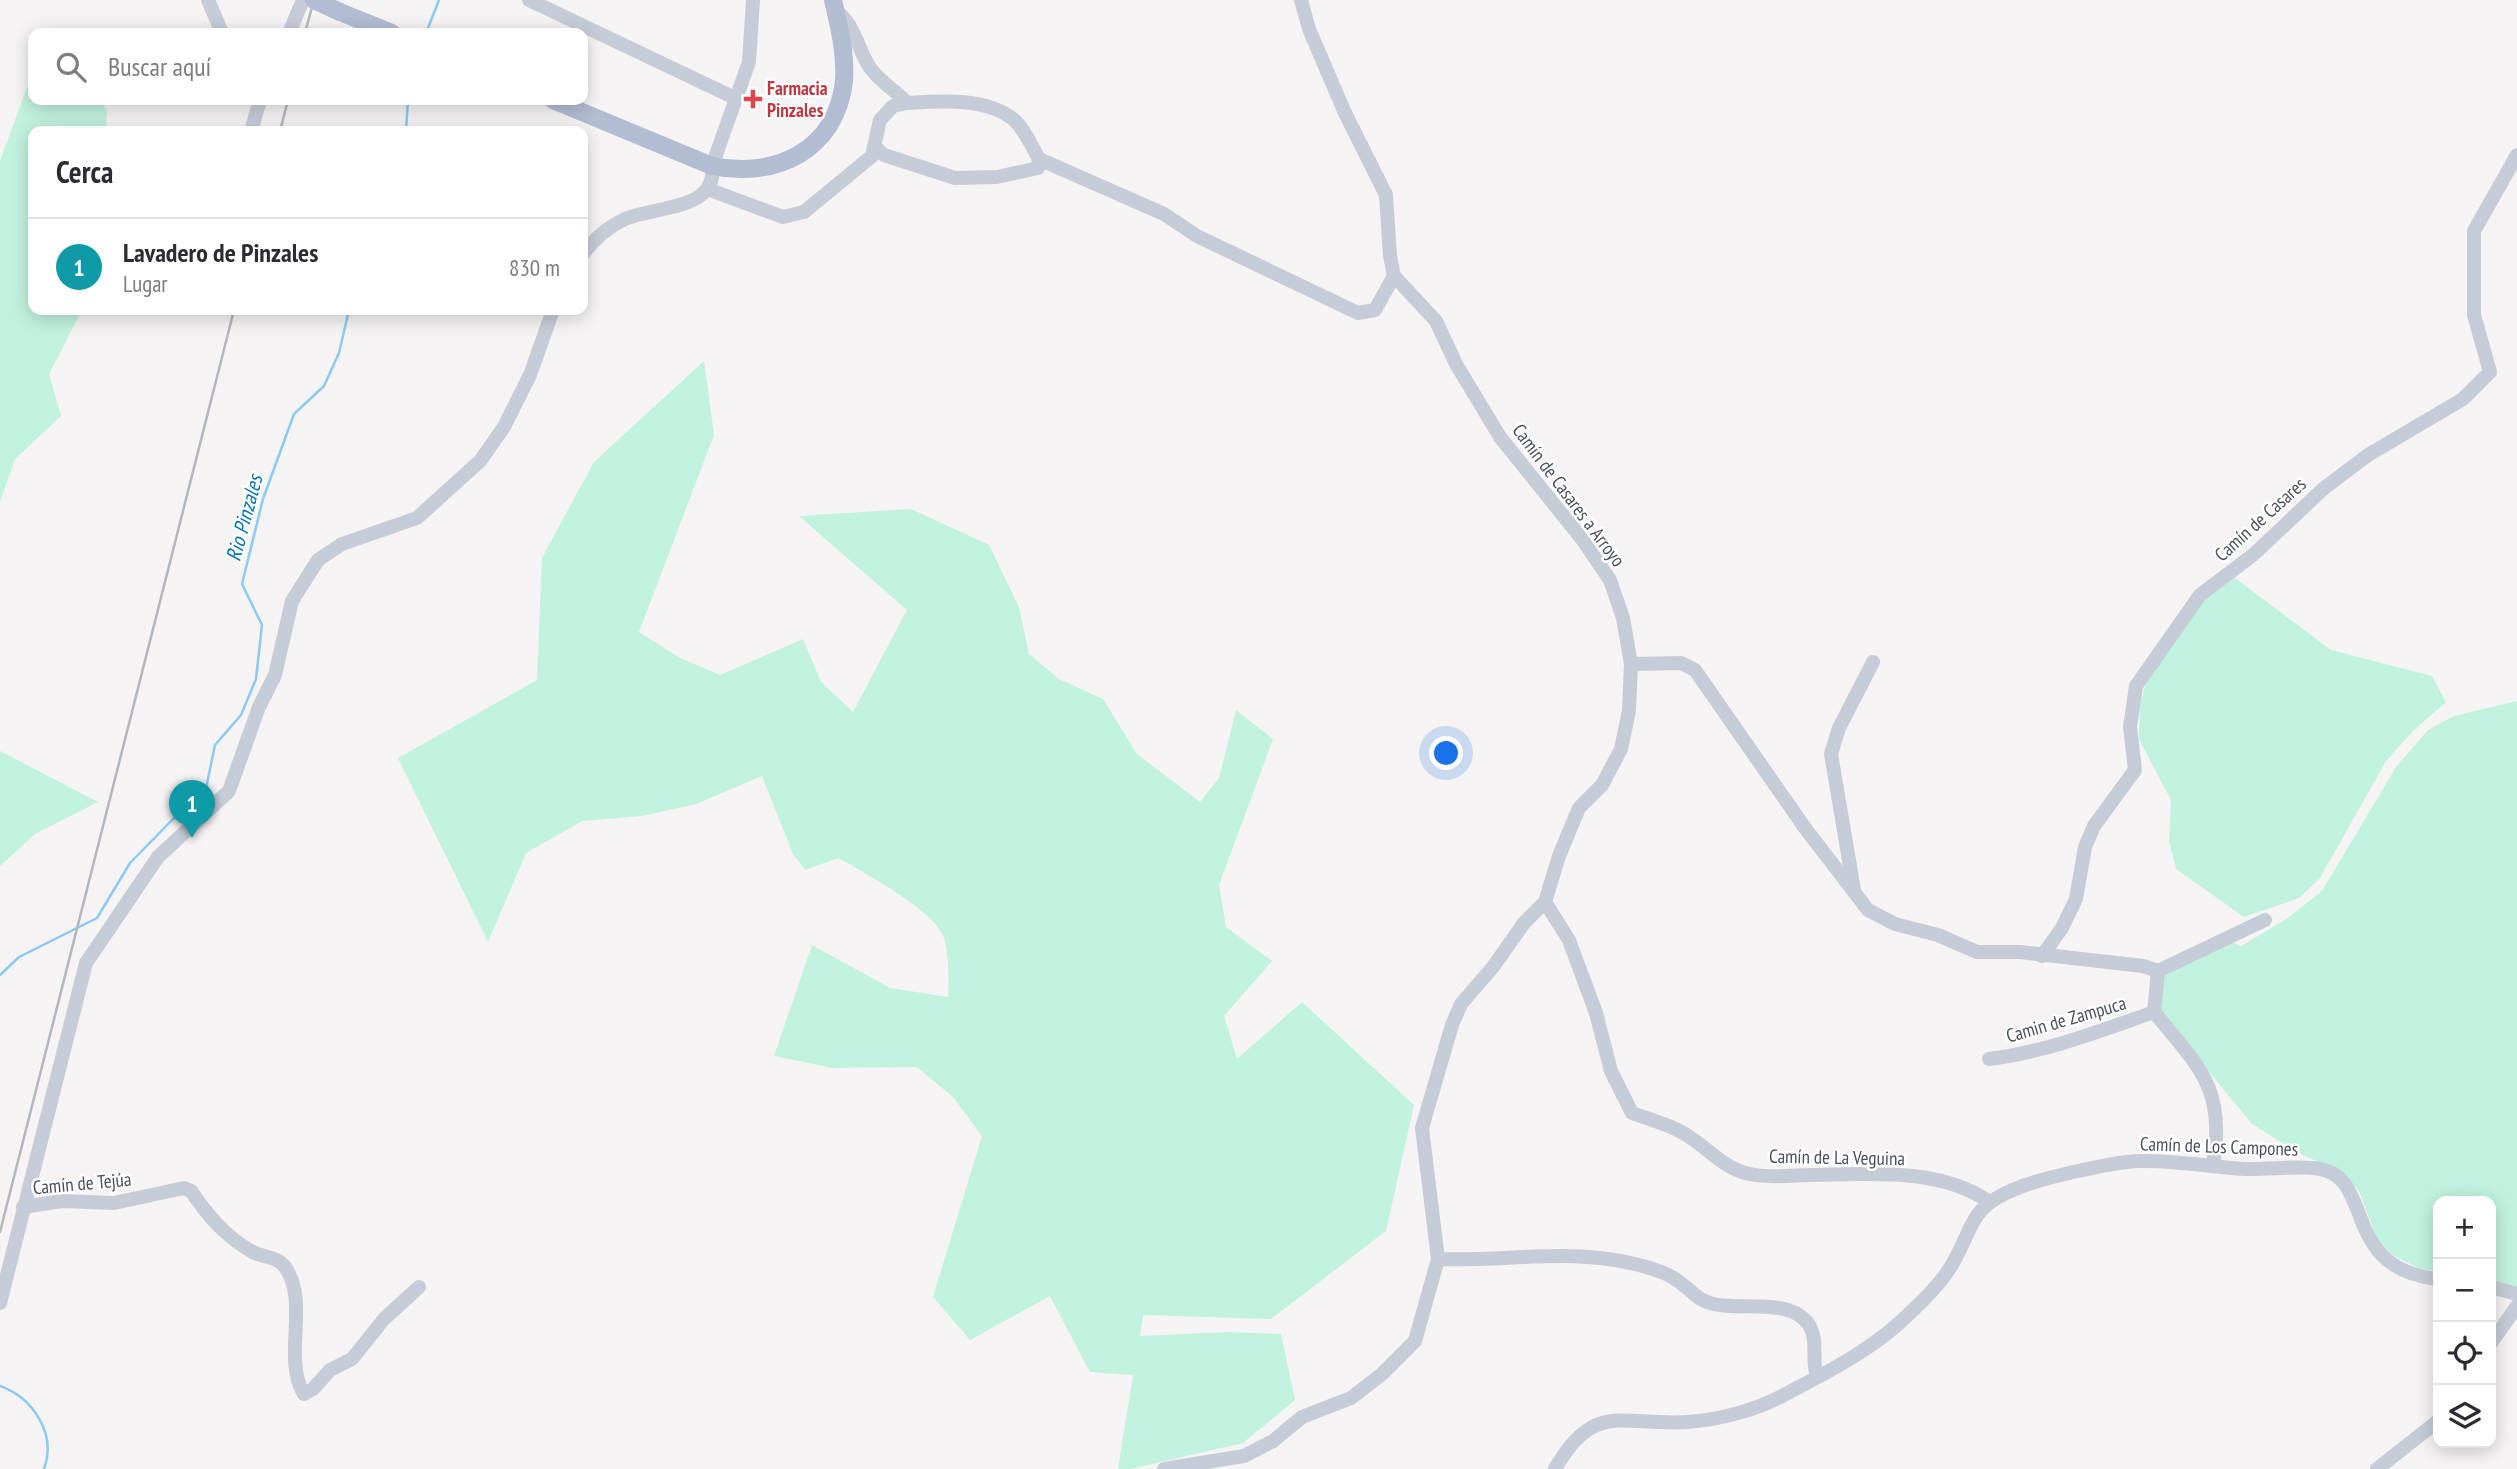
<!DOCTYPE html>
<html lang="es">
<head>
<meta charset="utf-8">
<style>
	:root { --surface:#fff; --page:#f7f7f7; --text:#2b2b33; --muted:#7c7c81; --line:#e1e1e2; --accent:#144cee }
	body { margin:0; font-family:"PT Sans Narrow",sans-serif; background:var(--page); color:var(--text) }
	.controls { position:absolute; right:21px; bottom:21px; display:grid; overflow:hidden; border-radius:14px; box-shadow:0 4px 18px #0003 }
	.controls button { width:63px; height:63px; display:grid; place-items:center; padding:0; border:0; border-bottom:2px solid var(--line); background:var(--surface); color:var(--text); font:35px sans-serif }
	.you { position:absolute; left:1447px; top:754px; width:24px; height:24px; margin:-18px; border:5px solid #fff; border-radius:50%; background:#1a73e8; box-shadow:0 0 0 10px #1a73e833 }
	.badge { display:grid; place-items:center; width:46px; height:46px; border-radius:50%; background:var(--accent); color:#fff; font-size:23px; font-weight:700 }
	.pin { position:absolute; translate:-50% -58px; filter:drop-shadow(0 2px 4px #0008) }
	.pin::after { content:''; position:absolute; top:37px; width:24px; height:21px; background:inherit; clip-path:polygon(0 0,100% 0,50% 100%) }
	.list { margin:0; padding:0; list-style:none }
	h2 { display:flex; justify-content:space-between; align-items:center; height:91px; margin:0; padding:0 28px; font-size:30px }
	h2 small { font-size:23px; font-weight:400; color:var(--muted) }
	.list li { display:grid; grid-template-columns:46px 1fr auto; gap:21px; align-items:center; box-sizing:border-box; height:98px; padding:0 28px; border-top:2px solid var(--line) }
	.list b { display:block; font-size:26px; white-space:nowrap }
	.list p { margin:0; font-size:23px; white-space:nowrap; color:var(--muted) }
	.list em { font-size:23px; font-style:normal; color:var(--muted) }
	.icon { flex:none; width:38px; height:38px; fill:none; stroke:currentColor; stroke-width:2; stroke-linecap:round; stroke-linejoin:round }
	.map { position:relative; flex:none; width:2517px; height:1469px; overflow:hidden }
	.search { position:absolute; background:var(--surface); box-shadow:0 4px 18px #0003; left:28px; top:28px; width:560px; height:77px; display:flex; align-items:center; gap:18px; box-sizing:border-box; padding:0 24px; border-radius:14px; color:var(--muted); font-size:26px }
	.panel { position:absolute; background:var(--surface); box-shadow:0 4px 18px #0003; left:28px; top:126px; width:560px; height:189px; border-radius:14px }
	.map>svg:first-child { display:block }
</style>
</head>
<body>
<div class="map">
<svg width="2517" height="1469" viewBox="0 0 2517 1469">
	<rect width="100%" height="100%" fill="#f5f3f3"/>
	<g fill="#c1f2dd">
		<polygon points="33,71 33,100 99,100 107,110 106,131 33,131 33,310 82,310 49,374 61,416 15,459 0,502 0,161"/>
		<path d="M704,361l10,74 -75,197 41,26 40,17 83,-36 18,43 32,30 54,-102 -108,-94 112,-7 78,36 30,62 10,47 30,25 44,20 34,55 63,48 19,-24 17,-68 37,29 -54,146 7,42 46,34 -48,55 13,43 65,-57 112,103 -28,126 -115,88 -128,-4 -3,21 90,-4 51,2 14,66 -52,43 -113,26h-12l15,-94 -43,-3 -40,-76 -80,44 -37,-43 49,-161 -29,-39 -36,-30 -84,1 -59,-12 38,-111 78,43 58,9c1,-17 1,-42 -4,-59 -7,-26 -82,-67 -106,-80l-33,12 -12,-16 -31,-78 -66,28 -54,12 -60,5 -56,32 -38,89 -90,-184 139,-78 5,-122 52,-96z"/>
		<polygon points="2235,578 2331,650 2432,676 2446,702 2414,730 2386,761 2320,878 2299,898 2244,917 2176,869 2169,841 2171,800 2139,739 2140,706 2147,679 2203,600"/>
		<polygon points="2517,701 2517,1288 2491,1280 2491,1201 2438,1201 2438,1271 2420,1269 2391,1254 2377,1238 2359,1191 2341,1172 2296,1152 2251,1123 2158,1009 2162,975 2231,942 2241,946 2285,920 2322,891 2396,767 2428,730 2454,716"/>
		<polygon points="0,751 98,802 35,834 0,866"/>
	</g>
	<g fill="none" stroke-linecap="round" stroke-linejoin="round">
		<g stroke="#8dcaf1" stroke-width="2.5">
			<polyline points="426,33 439,0"/>
			<polyline points="406,131 408,100"/>
			<polyline points="0,975 19,957 97,918 130,863 176,816 205,793 215,745 241,715 256,679 262,625 242,584 263,499 294,414 324,386 339,353 349,310"/>
			<path d="M0,1386c33,12 57,48 44,83"/>
		</g>
		<g stroke="#c6ccd7" stroke-width="14">
			<polyline points="208,0 222,33"/>
			<polyline points="529,0 737,99"/>
			<polyline points="289,33 303,0"/>
			<polyline points="251,131 260,100"/>
			<path d="M875,147l9,8 71,23 42,-1 41,-9 1,-9c-7,-12 -15,-31 -26,-40 -28,-22 -73,-18 -106,-16"/>
			<polyline points="1039,159 1164,214 1197,236 1358,313 1375,310 1394,276"/>
			<path d="M710,190l73,27 21,-5 68,-56 8,-36 13,-14 14,-3c-10,-12 -26,-20 -36,-34 -15,-21 -14,-43 -36,-59"/>
			<path d="M583,254c11,-15 25,-27 42,-35 29,-13 93,-8 87,-53l37,-104 4,-62"/>
			<polyline points="1631,664 1681,663 1695,670 1805,828 1868,910 1895,924 1938,935 1977,952 2020,952 2143,966 2158,971"/>
			<polyline points="1854,890 1831,754 1839,728 1873,662"/>
			<path d="M1545,902l24,38 27,73 15,58 21,42c19,7 43,13 59,25 18,12 33,29 54,35 20,5 44,3 65,2 56,-1 129,-8 178,26"/>
			<polyline points="2042,956 2062,928 2076,899 2085,847 2094,826 2135,770 2130,727 2136,686 2200,595 2253,555 2323,489 2368,455 2463,399 2490,372 2474,315 2474,231 2517,155"/>
			<path d="M2158,971l-4,41c46,56 72,77 59,153"/>
			<polyline points="2158,971 2265,920"/>
			<path d="M1989,1059c57,-7 111,-28 165,-47"/>
			<path d="M23,1207l39,-6 52,2 70,-15 7,3c17,25 34,45 60,60 11,7 25,4 34,16 25,35 -3,91 19,127l9,-5 17,-19 22,-11 32,-40 35,-32"/>
			<path d="M1438,1259c67,3 134,-12 201,6 12,3 29,8 39,16 12,8 20,20 35,23 28,7 78,-7 96,21 10,16 2,36 8,52"/>
			<polyline points="2491,1287 2517,1294"/>
			<polyline points="0,1303 86,963 158,857 229,791 259,707 275,675 292,601 318,560 342,544 417,518 480,461 504,427 530,375 553,310"/>
			<polyline points="2491,1343 2517,1306"/>
			<polyline points="1164,1469 1244,1456 1273,1441 1302,1417 1351,1398 1382,1374 1415,1341 1438,1259 1422,1128 1452,1025 1461,1004 1493,967 1524,923 1545,902 1559,856 1579,808 1602,785 1621,749 1629,711 1631,664 1623,618 1610,580 1582,539 1500,437 1456,364 1436,321 1394,276 1390,256 1386,195 1345,113 1309,29 1301,0"/>
			<path d="M1555,1469c39,-69 67,-43 132,-47 32,-2 69,-12 97,-27 45,-24 92,-47 128,-84 14,-13 32,-32 41,-48 22,-39 16,-55 62,-74 26,-11 97,-27 124,-28 36,-1 71,6 106,8 25,1 51,-4 75,0 55,9 20,100 118,110"/>
			<polyline points="2377,1469 2438,1421"/>
		</g>
		<g stroke="#b2bcd2" stroke-width="18">
			<polyline points="340,12 392,33"/>
			<path d="M553,100l159,66c63,13 124,-15 132,-85 2,-27 -5,-55 -11,-81"/>
		</g>
		<g stroke="#b4b6bd" stroke-width="2.5">
			<polyline points="305,33 314,0"/>
			<polyline points="280,131 288,100"/>
			<polyline points="0,1232 234,310"/>
		</g>
		<polyline stroke="#b2bcd2" stroke-width="18" points="314,0 340,12"/>
	</g>
	<path fill="#e0444e" stroke="#fff" stroke-width="2.5" d="M749.5 88.5h7v7h7v7h-7v7h-7v-7h-7v-7h7z"/>
	<g text-anchor="middle" dominant-baseline="central" stroke-width="5" stroke-linejoin="round" paint-order="stroke">
		<g font-size="19" font-weight="bold" fill="#be3a42" stroke="#fff" text-anchor="start">
			<text x="767" y="88">Farmacia<tspan x="767" dy="22">Pinzales</tspan></text>
		</g>
		<g font-size="19" fill="#495161" stroke="#fff">
			<text transform="translate(1569 495) rotate(53)">Camín de Casares a Arroyo</text>
			<text transform="translate(2260 519) rotate(-42)">Camín de Casares</text>
			<text transform="translate(2066 1019) rotate(-16)">Camin de Zampuca</text>
			<text transform="translate(2219 1146) rotate(2)">Camín de Los Campones</text>
			<text transform="translate(1837 1157) rotate(1)">Camín de La Veguina</text>
			<text transform="translate(82 1183) rotate(-5)">Camín de Tejúa</text>
		</g>
		<g font-size="21" font-style="italic" fill="#0672b7" stroke="#fff">
			<text transform="translate(244 518) rotate(-75)">Rio Pinzales</text>
		</g>
	</g>
</svg>
<div class="controls">
<button>+</button>
<button>−</button>
<button><svg class="icon" aria-label="locate" viewBox="0 0 24 24"><circle cx="12" cy="12" r="6"/><path d="M12 2v4M12 18v4M2 12h4M18 12h4"/></svg></button>
<button><svg class="icon" aria-label="layers" viewBox="0 0 24 24"><path d="M12 4l9 5-9 5-9-5zM3 14l9 5 9-5"/></svg></button>
</div>
<div class="you"></div>
<div class="pin badge" style="left:192px;top:838px;background:#0f9aa8">1</div>
<div class="search"><svg class="icon" aria-label="search" viewBox="0 0 24 24"><circle cx="10" cy="10" r="6"/><path d="M15 15l6 6"/></svg>Buscar aquí</div>
<section class="panel">
<h2>Cerca<small></small></h2>
<ul class="list">
<li><span class="badge" style="background:#0f9aa8">1</span><div><b>Lavadero de Pinzales</b><p>Lugar</p></div><em>830 m</em></li>
</ul>
</section>
</div>
</body>
</html>
